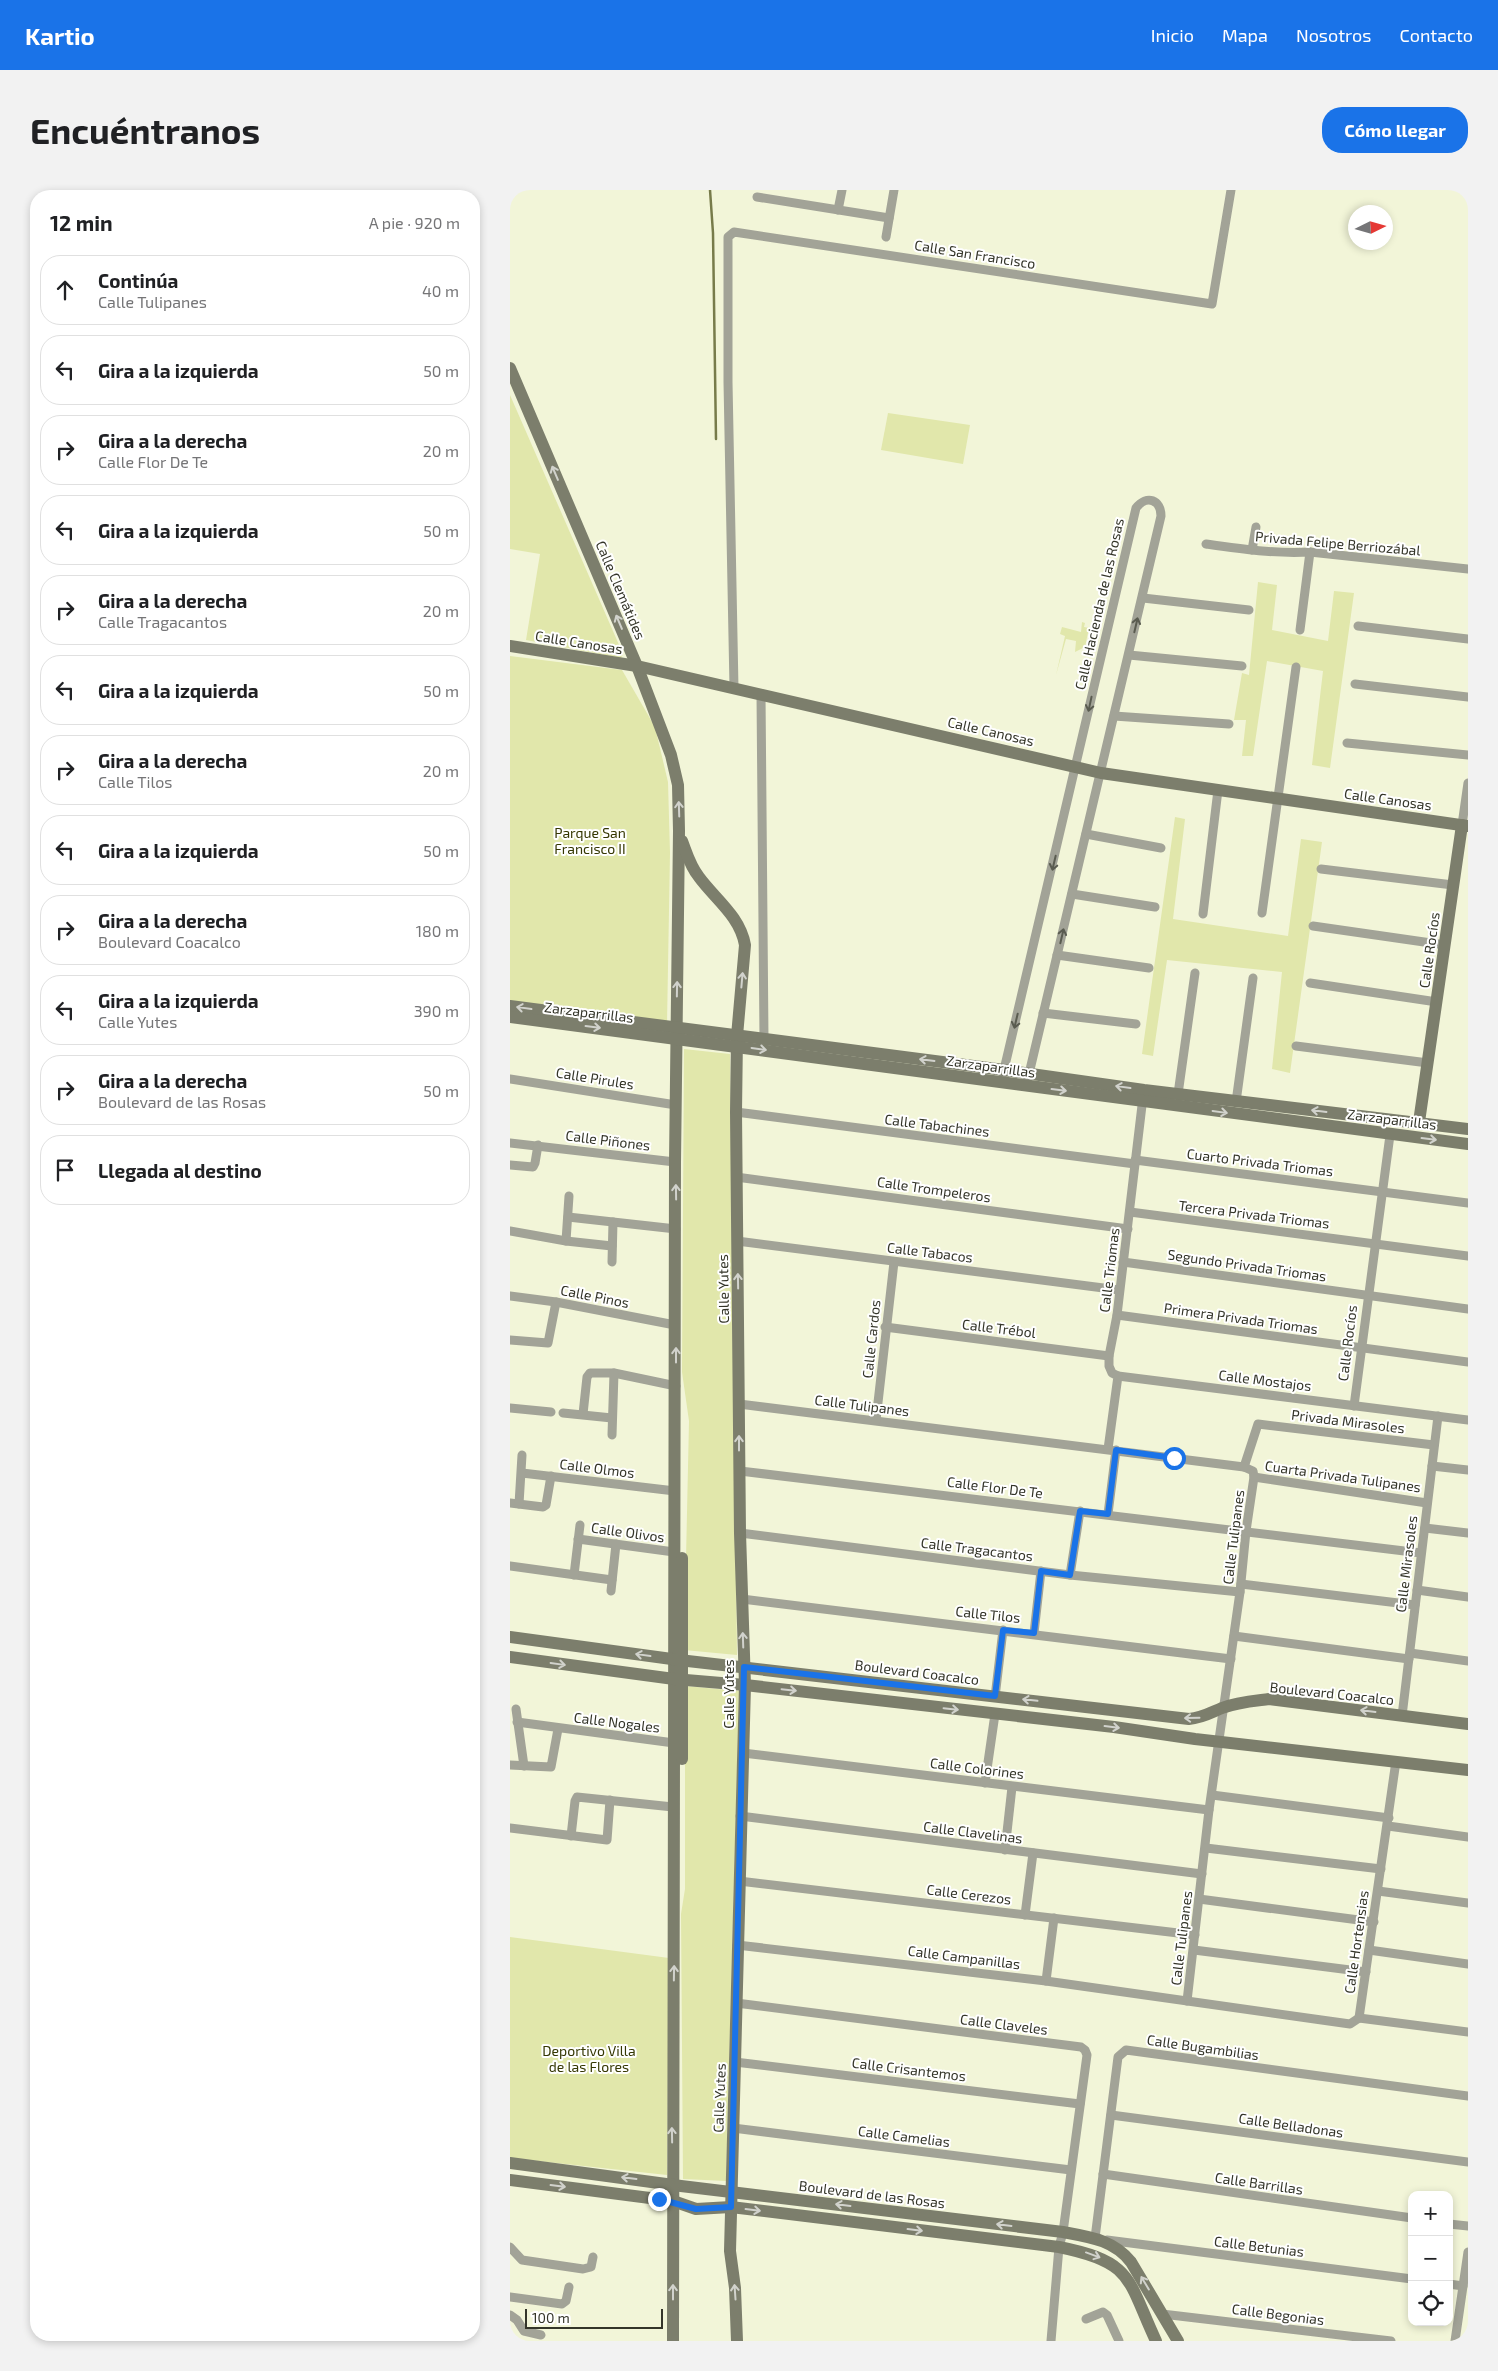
<!DOCTYPE html>
<html lang="es">
<head>
<meta charset="utf-8">
<style>
	:root { --surface:#fff; --page:#f2f2f2; --text:#202124; --muted:#757577; --line:#e0e0e0; --accent:#1a73e8 }
	body { margin:0; font-family:"Exo 2",sans-serif; background:var(--page); color:var(--text) }
	.controls { position:absolute; right:15px; bottom:15px; display:grid; overflow:hidden; border-radius:10px; box-shadow:0 2px 8px #0003 }
	.controls button { width:45px; height:45px; display:grid; place-items:center; padding:0; border:0; border-bottom:1px solid var(--line); background:var(--surface); color:var(--text); font:25px sans-serif }
	.compass { position:absolute; left:838px; top:15px; width:45px; height:45px; border-radius:50%; background:var(--surface); box-shadow:0 2px 8px #0003; rotate:85deg }
	.scale { position:absolute; left:15px; bottom:12px; width:138px; box-sizing:border-box; padding-left:5px; border:2px solid #343529; border-top:0; font-size:14px; line-height:18px; white-space:nowrap; color:#343529; -webkit-text-stroke:4px #fff; paint-order:stroke }
	.stop { position:absolute; width:15px; height:15px; margin:-11px; border:4px solid #1a73e8; border-radius:50%; background:#fff }
	.stop.end { background:#1a73e8; border-color:#fff; box-shadow:0 1px 5px #0008 }
	.list { margin:0; padding:0; list-style:none }
	h2 { display:flex; justify-content:space-between; align-items:center; height:65px; margin:0; padding:0 20px; font-size:21px }
	h2 small { font-size:16px; font-weight:400; color:var(--muted) }
	.list li { display:grid; grid-template-columns:32px 1fr auto; gap:15px; align-items:center; box-sizing:border-box; height:70px; margin:0 10px 10px; padding:0 10px; border:1px solid var(--line); border-radius:20px }
	.list b { display:block; font-size:19px; white-space:nowrap }
	.list p { margin:0; font-size:16px; white-space:nowrap; color:var(--muted) }
	.list em { font-size:16px; font-style:normal; color:var(--muted) }
	.icon { flex:none; width:28px; height:28px; fill:none; stroke:currentColor; stroke-width:2; stroke-linecap:round; stroke-linejoin:round }
	.map { position:relative; flex:none; width:958px; height:2151px; overflow:hidden; border-radius:20px }
	header { display:flex; align-items:center; gap:30px; box-sizing:border-box; height:70px; padding:0 25px; background:var(--accent); color:#fff }
	header strong { font-size:24px }
	nav { display:flex; gap:28px; margin-inline-start:auto; font-size:18px }
	.intro { display:flex; align-items:center; justify-content:space-between; box-sizing:border-box; height:120px; padding:0 30px }
	h1 { margin:0; font-size:35px }
	.button { padding:12px 22px; border-radius:20px; background:var(--accent); color:#fff; font-size:18px; font-weight:700 }
	main { display:flex; gap:30px; padding:0 30px }
	aside { flex:1; background:var(--surface); border-radius:20px; box-shadow:0 2px 8px #0003 }
	.map>svg:first-child { display:block }
</style>
</head>
<body>
<header>
<strong>Kartio</strong>
<nav><a>Inicio</a><a>Mapa</a><a>Nosotros</a><a>Contacto</a></nav>
</header>
<div class="intro"><h1>Encuéntranos</h1><a class="button">Cómo llegar</a></div>
<main>
<aside>
<h2>12 min<small>A pie · 920 m</small></h2>
<ul class="list">
<li><svg class="icon" aria-label="ahead" viewBox="0 0 24 24"><path d="M12 20V5M6 11l6-6 6 6"/></svg><div><b>Continúa</b><p>Calle Tulipanes</p></div><em>40 m</em></li>
<li><svg class="icon" aria-label="left" viewBox="0 0 24 24"><path d="M17 20v-9H6M10 6l-5 5 5 5"/></svg><div><b>Gira a la izquierda</b></div><em>50 m</em></li>
<li><svg class="icon" aria-label="right" viewBox="0 0 24 24"><path d="M7 20v-9h11M14 6l5 5-5 5"/></svg><div><b>Gira a la derecha</b><p>Calle Flor De Te</p></div><em>20 m</em></li>
<li><svg class="icon" aria-label="left" viewBox="0 0 24 24"><path d="M17 20v-9H6M10 6l-5 5 5 5"/></svg><div><b>Gira a la izquierda</b></div><em>50 m</em></li>
<li><svg class="icon" aria-label="right" viewBox="0 0 24 24"><path d="M7 20v-9h11M14 6l5 5-5 5"/></svg><div><b>Gira a la derecha</b><p>Calle Tragacantos</p></div><em>20 m</em></li>
<li><svg class="icon" aria-label="left" viewBox="0 0 24 24"><path d="M17 20v-9H6M10 6l-5 5 5 5"/></svg><div><b>Gira a la izquierda</b></div><em>50 m</em></li>
<li><svg class="icon" aria-label="right" viewBox="0 0 24 24"><path d="M7 20v-9h11M14 6l5 5-5 5"/></svg><div><b>Gira a la derecha</b><p>Calle Tilos</p></div><em>20 m</em></li>
<li><svg class="icon" aria-label="left" viewBox="0 0 24 24"><path d="M17 20v-9H6M10 6l-5 5 5 5"/></svg><div><b>Gira a la izquierda</b></div><em>50 m</em></li>
<li><svg class="icon" aria-label="right" viewBox="0 0 24 24"><path d="M7 20v-9h11M14 6l5 5-5 5"/></svg><div><b>Gira a la derecha</b><p>Boulevard Coacalco</p></div><em>180 m</em></li>
<li><svg class="icon" aria-label="left" viewBox="0 0 24 24"><path d="M17 20v-9H6M10 6l-5 5 5 5"/></svg><div><b>Gira a la izquierda</b><p>Calle Yutes</p></div><em>390 m</em></li>
<li><svg class="icon" aria-label="right" viewBox="0 0 24 24"><path d="M7 20v-9h11M14 6l5 5-5 5"/></svg><div><b>Gira a la derecha</b><p>Boulevard de las Rosas</p></div><em>50 m</em></li>
<li><svg class="icon" aria-label="arrive" viewBox="0 0 24 24"><path d="M6 21V4h12l-3 4 3 4H6"/></svg><div><b>Llegada al destino</b></div></li>
</ul>
</aside>
<div class="map">
<svg width="958" height="2151" viewBox="0 0 958 2151">
	<rect width="100%" height="100%" fill="#f2f5d8"/>
	<g fill="#e1e7ab">
		<polygon points="0,205 113,464 111,468 16,450 30,364 0,359"/>
		<polygon points="378,223 460,235 453,274 371,260"/>
		<polygon points="748,392 767,395 762,440 818,451 824,401 844,403 820,578 802,575 813,481 757,471 743,566 732,566 736,530 724,530 732,483 739,485"/>
		<polygon points="572,432 575,433 574,437 579,438 575,457 565,462 566,451 556,449 546,485 555,446 550,444 552,437 571,442"/>
		<polygon points="0,466 112,480 145,537 158,592 160,663 157,835 0,817"/>
		<polygon points="665,627 675,629 663,729 778,746 791,649 812,652 780,883 762,879 772,782 657,770 643,866 632,864"/>
		<polygon points="174,859 220,864 227,1465 174,1460 179,1231 172,1182"/>
		<polygon points="175,1496 229,1501 216,1991 173,1989 171,1724 175,1699"/>
		<polygon points="0,1747 159,1768 157,1985 0,1968"/>
	</g>
	<g fill="none" stroke-linecap="round" stroke-linejoin="round">
		<polyline stroke="#777b4a" stroke-width="2.5" points="200,0 203,43 206,249"/>
		<g stroke="#a2a397" stroke-width="9">
			<polyline points="247,7 379,28"/>
			<polyline points="328,20 332,0"/>
			<polyline points="376,47 384,0"/>
			<path d="M696,354c35,5 69,10 104,8l158,17"/>
			<polyline points="742,360 746,337"/>
			<polyline points="633,408 739,420"/>
			<polyline points="848,436 958,449"/>
			<polyline points="790,440 800,362"/>
			<polyline points="619,465 732,476"/>
			<polyline points="845,494 958,507"/>
			<polyline points="224,498 218,192 218,47 224,42 702,114 721,0"/>
			<polyline points="251,504 254,849"/>
			<polyline points="604,526 719,534"/>
			<polyline points="837,553 958,565"/>
			<polyline points="952,635 958,593"/>
			<polyline points="576,644 651,658"/>
			<polyline points="811,679 943,695"/>
			<polyline points="562,704 645,717"/>
			<polyline points="752,723 786,477"/>
			<polyline points="693,724 708,600"/>
			<polyline points="803,736 935,755"/>
			<polyline points="547,765 639,778"/>
			<polyline points="800,793 927,812"/>
			<polyline points="533,823 626,834"/>
			<polyline points="786,856 918,873"/>
			<path d="M493,884l133,-566c11,-14 25,-8 25,8l-133,562"/>
			<polyline points="0,889 166,915"/>
			<polyline points="668,904 685,783"/>
			<polyline points="726,912 743,788"/>
			<polyline points="226,922 625,974"/>
			<polyline points="0,953 165,972"/>
			<polyline points="625,970 958,1013"/>
			<polyline points="0,975 23,977 25,973 28,955"/>
			<polyline points="226,987 618,1039"/>
			<polyline points="620,1022 958,1066"/>
			<polyline points="58,1027 166,1039"/>
			<polyline points="0,1041 56,1051 102,1056"/>
			<polyline points="56,1051 59,1006"/>
			<polyline points="227,1051 609,1100"/>
			<polyline points="102,1072 103,1032"/>
			<polyline points="613,1072 958,1119"/>
			<polyline points="0,1106 46,1112 165,1135"/>
			<polyline points="607,1125 958,1172"/>
			<polyline points="375,1137 599,1166"/>
			<polyline points="0,1150 38,1153 46,1112"/>
			<polyline points="608,1186 958,1230"/>
			<polyline points="229,1214 734,1277 743,1281 744,1287 736,1341 730,1402 699,1620 677,1811"/>
			<polyline points="844,1216 880,945"/>
			<polyline points="0,1218 41,1222"/>
			<polyline points="53,1223 102,1228"/>
			<polyline points="73,1224 77,1187 80,1183 104,1183 166,1196"/>
			<polyline points="366,1230 384,1072"/>
			<polyline points="102,1245 104,1183"/>
			<polyline points="598,1259 608,1186 602,1183 599,1176 599,1166 607,1125 633,907"/>
			<polyline points="922,1276 958,1280"/>
			<polyline points="734,1277 748,1234 924,1255"/>
			<polyline points="230,1281 911,1363"/>
			<polyline points="12,1283 165,1301"/>
			<polyline points="744,1287 917,1313"/>
			<polyline points="0,1313 33,1317 36,1315 41,1286"/>
			<polyline points="9,1314 12,1265"/>
			<polyline points="598,1324 606,1260"/>
			<polyline points="915,1338 958,1343"/>
			<polyline points="230,1343 560,1385 730,1402"/>
			<polyline points="68,1349 164,1362"/>
			<polyline points="0,1376 102,1390"/>
			<polyline points="64,1385 70,1335"/>
			<polyline points="560,1385 570,1321"/>
			<polyline points="731,1394 905,1415"/>
			<polyline points="907,1400 958,1407"/>
			<polyline points="101,1401 106,1354"/>
			<polyline points="232,1409 721,1469"/>
			<polyline points="524,1443 531,1381"/>
			<polyline points="724,1446 899,1469"/>
			<polyline points="900,1463 958,1471"/>
			<polyline points="485,1507 493,1440"/>
			<polyline points="6,1519 14,1576"/>
			<polyline points="892,1526 928,1226"/>
			<polyline points="7,1532 164,1553"/>
			<polyline points="233,1563 699,1620"/>
			<polyline points="0,1575 41,1577 48,1539"/>
			<polyline points="475,1593 485,1524"/>
			<polyline points="702,1605 879,1628"/>
			<polyline points="230,1626 692,1684"/>
			<polyline points="878,1636 958,1647"/>
			<polyline points="0,1638 97,1650 100,1610"/>
			<polyline points="61,1646 65,1611 67,1607 163,1617"/>
			<polyline points="696,1658 871,1679"/>
			<polyline points="495,1660 502,1597"/>
			<polyline points="229,1691 685,1745"/>
			<polyline points="868,1701 958,1713"/>
			<polyline points="689,1709 864,1732"/>
			<polyline points="515,1725 523,1663"/>
			<polyline points="227,1755 536,1791 840,1834 849,1828"/>
			<polyline points="684,1760 856,1782"/>
			<polyline points="859,1760 958,1774"/>
			<polyline points="536,1791 544,1728"/>
			<polyline points="226,1813 571,1857 575,1860 577,1865 553,2042 549,2057 541,2151"/>
			<polyline points="849,1828 886,1571"/>
			<polyline points="849,1828 958,1842"/>
			<polyline points="225,1872 570,1914"/>
			<polyline points="601,1925 958,1972"/>
			<polyline points="223,1938 561,1980"/>
			<polyline points="593,1984 902,2028"/>
			<polyline points="939,2034 958,2036"/>
			<polyline points="585,2048 608,1867 616,1860 958,1906"/>
			<polyline points="597,2050 902,2089"/>
			<polyline points="0,2057 12,2070 73,2079 81,2077 83,2067"/>
			<polyline points="939,2094 953,2096"/>
			<polyline points="0,2107 52,2114 56,2111 59,2097"/>
			<polyline points="652,2124 881,2151"/>
			<polyline points="0,2125 7,2130 14,2141 31,2145"/>
			<polyline points="576,2129 593,2122 597,2125 609,2151"/>
			<polyline points="945,2151 958,2062"/>
		</g>
		<g stroke="#7c7e6c" stroke-width="12">
			<polyline points="0,178 127,476 161,565 168,595 169,641 165,972 163,2151"/>
			<polyline points="0,456 127,476 591,583 958,636"/>
			<path d="M172,651c5,13 8,25 17,36 16,22 41,39 46,68l-8,91 -1,76 4,421 5,152 -15,566 5,37 2,53"/>
			<polyline points="0,816 494,880 634,900 958,939"/>
			<polyline points="0,827 958,954"/>
			<polyline points="909,932 952,635"/>
			<path d="M0,1447l169,23 510,59c13,-1 21,-6 33,-11 15,-6 31,-7 47,-9l199,25"/>
			<polyline points="0,1467 164,1489 235,1495 604,1537 685,1549 958,1580"/>
			<path d="M0,1973l171,23 382,46c27,5 51,8 68,30l47,79"/>
			<path d="M0,1990l163,21 23,8 35,-2 328,40c75,15 68,32 97,94"/>
		</g>
		<polyline stroke="#7c7e6c" stroke-width="12" points="172,1569 172,1368"/>
	</g>
	<defs><path id="oneway-shaft" d="M-6 0H5M1.5-3L5.5 0L1.5 3" fill="none" stroke-width="1.6" stroke-linecap="round" stroke-linejoin="round" transform="scale(1.25)"/></defs>
	<g stroke="#d1d2cc">
		<use href="#oneway-shaft" transform="translate(45 283) rotate(-113)"/>
		<use href="#oneway-shaft" transform="translate(109 432) rotate(-113)"/>
		<use href="#oneway-shaft" transform="translate(169 619) rotate(-92)"/>
		<use href="#oneway-shaft" transform="translate(232 790) rotate(-85)"/>
		<use href="#oneway-shaft" transform="translate(167 799) rotate(-89)"/>
		<use href="#oneway-shaft" transform="translate(14 818) rotate(-172)"/>
		<use href="#oneway-shaft" transform="translate(83 837) rotate(7)"/>
		<use href="#oneway-shaft" transform="translate(249 859) rotate(8)"/>
		<use href="#oneway-shaft" transform="translate(417 870) rotate(-173)"/>
		<use href="#oneway-shaft" transform="translate(613 897) rotate(-172)"/>
		<use href="#oneway-shaft" transform="translate(549 900) rotate(7)"/>
		<use href="#oneway-shaft" transform="translate(809 921) rotate(-173)"/>
		<use href="#oneway-shaft" transform="translate(710 922) rotate(8)"/>
		<use href="#oneway-shaft" transform="translate(919 949) rotate(7)"/>
		<use href="#oneway-shaft" transform="translate(166 1002) rotate(-91)"/>
		<use href="#oneway-shaft" transform="translate(228 1091) rotate(-91)"/>
		<use href="#oneway-shaft" transform="translate(166 1165) rotate(-90)"/>
		<use href="#oneway-shaft" transform="translate(229 1253) rotate(-90)"/>
		<use href="#oneway-shaft" transform="translate(233 1450) rotate(-92)"/>
		<use href="#oneway-shaft" transform="translate(133 1465) rotate(-172)"/>
		<use href="#oneway-shaft" transform="translate(48 1474) rotate(8)"/>
		<use href="#oneway-shaft" transform="translate(279 1500) rotate(6)"/>
		<use href="#oneway-shaft" transform="translate(520 1510) rotate(-174)"/>
		<use href="#oneway-shaft" transform="translate(441 1519) rotate(6)"/>
		<use href="#oneway-shaft" transform="translate(858 1521) rotate(-173)"/>
		<use href="#oneway-shaft" transform="translate(682 1528) rotate(179)"/>
		<use href="#oneway-shaft" transform="translate(602 1537) rotate(7)"/>
		<use href="#oneway-shaft" transform="translate(164 1783) rotate(-89)"/>
		<use href="#oneway-shaft" transform="translate(162 1945) rotate(-91)"/>
		<use href="#oneway-shaft" transform="translate(119 1988) rotate(-173)"/>
		<use href="#oneway-shaft" transform="translate(48 1996) rotate(7)"/>
		<use href="#oneway-shaft" transform="translate(333 2015) rotate(-173)"/>
		<use href="#oneway-shaft" transform="translate(243 2020) rotate(7)"/>
		<use href="#oneway-shaft" transform="translate(494 2035) rotate(-173)"/>
		<use href="#oneway-shaft" transform="translate(405 2040) rotate(7)"/>
		<use href="#oneway-shaft" transform="translate(583 2065) rotate(20)"/>
		<use href="#oneway-shaft" transform="translate(635 2093) rotate(-121)"/>
		<use href="#oneway-shaft" transform="translate(163 2102) rotate(-90)"/>
		<use href="#oneway-shaft" transform="translate(225 2102) rotate(-94)"/>
	</g>
	<g stroke="#5a5c50">
		<use href="#oneway-shaft" transform="translate(626 435) rotate(-77)"/>
		<use href="#oneway-shaft" transform="translate(580 514) rotate(102)"/>
		<use href="#oneway-shaft" transform="translate(544 673) rotate(103)"/>
		<use href="#oneway-shaft" transform="translate(552 746) rotate(-77)"/>
		<use href="#oneway-shaft" transform="translate(506 831) rotate(103)"/>
	</g>
	<g fill="none" stroke-linecap="round" stroke-linejoin="round">
		<polyline stroke="#1a73e8" stroke-width="6" points="149,2009 186,2019 221,2017 234,1477 485,1506 493,1440 524,1443 531,1381 560,1385 570,1321 598,1324 606,1260 664,1268"/>
	</g>
	<g text-anchor="middle" dominant-baseline="central" stroke-width="4" stroke-linejoin="round" paint-order="stroke">
		<g font-size="14" fill="#343529" stroke="#fff">
			<text transform="translate(465 64) rotate(9)">Calle San Francisco</text>
			<text transform="translate(828 353) rotate(5)">Privada Felipe Berriozábal</text>
			<text transform="translate(111 400) rotate(67)">Calle Clemátides</text>
			<text transform="translate(589 414) rotate(-77)">Calle Hacienda de las Rosas</text>
			<text transform="translate(69 452) rotate(9)">Calle Canosas</text>
			<text transform="translate(481 541) rotate(13)">Calle Canosas</text>
			<text transform="translate(878 609) rotate(8)">Calle Canosas</text>
			<text transform="translate(919 760) rotate(-82)">Calle Rocíos</text>
			<text transform="translate(79 822) rotate(7)">Zarzaparrillas</text>
			<text transform="translate(481 876) rotate(8)">Zarzaparrillas</text>
			<text transform="translate(85 888) rotate(9)">Calle Pirules</text>
			<text transform="translate(882 929) rotate(7)">Zarzaparrillas</text>
			<text transform="translate(427 935) rotate(7)">Calle Tabachines</text>
			<text transform="translate(98 950) rotate(7)">Calle Piñones</text>
			<text transform="translate(750 972) rotate(7)">Cuarto Privada Triomas</text>
			<text transform="translate(424 999) rotate(8)">Calle Trompeleros</text>
			<text transform="translate(744 1024) rotate(7)">Tercera Privada Triomas</text>
			<text transform="translate(420 1062) rotate(7)">Calle Tabacos</text>
			<text transform="translate(737 1075) rotate(8)">Segundo Privada Triomas</text>
			<text transform="translate(599 1080) rotate(-83)">Calle Triomas</text>
			<text transform="translate(213 1099) rotate(-91)">Calle Yutes</text>
			<text transform="translate(85 1106) rotate(11)">Calle Pinos</text>
			<text transform="translate(731 1128) rotate(8)">Primera Privada Triomas</text>
			<text transform="translate(489 1138) rotate(7)">Calle Trébol</text>
			<text transform="translate(361 1149) rotate(-84)">Calle Cardos</text>
			<text transform="translate(837 1153) rotate(-83)">Calle Rocíos</text>
			<text transform="translate(755 1190) rotate(7)">Calle Mostajos</text>
			<text transform="translate(352 1215) rotate(7)">Calle Tulipanes</text>
			<text transform="translate(838 1231) rotate(7)">Privada Mirasoles</text>
			<text transform="translate(87 1278) rotate(7)">Calle Olmos</text>
			<text transform="translate(833 1286) rotate(8)">Cuarta Privada Tulipanes</text>
			<text transform="translate(485 1297) rotate(7)">Calle Flor De Te</text>
			<text transform="translate(118 1342) rotate(8)">Calle Olivos</text>
			<text transform="translate(723 1347) rotate(-83)">Calle Tulipanes</text>
			<text transform="translate(467 1359) rotate(7)">Calle Tragacantos</text>
			<text transform="translate(896 1374) rotate(-83)">Calle Mirasoles</text>
			<text transform="translate(478 1424) rotate(6)">Calle Tilos</text>
			<text transform="translate(407 1482) rotate(7)">Boulevard Coacalco</text>
			<text transform="translate(822 1503) rotate(6)">Boulevard Coacalco</text>
			<text transform="translate(218 1504) rotate(-90)">Calle Yutes</text>
			<text transform="translate(107 1532) rotate(7)">Calle Nogales</text>
			<text transform="translate(467 1578) rotate(7)">Calle Colorines</text>
			<text transform="translate(463 1642) rotate(7)">Calle Clavelinas</text>
			<text transform="translate(459 1704) rotate(7)">Calle Cerezos</text>
			<text transform="translate(671 1748) rotate(-83)">Calle Tulipanes</text>
			<text transform="translate(846 1752) rotate(-82)">Calle Hortensias</text>
			<text transform="translate(454 1767) rotate(7)">Calle Campanillas</text>
			<text transform="translate(494 1834) rotate(7)">Calle Claveles</text>
			<text transform="translate(693 1857) rotate(8)">Calle Bugambilias</text>
			<text transform="translate(399 1879) rotate(7)">Calle Crisantemos</text>
			<text transform="translate(209 1908) rotate(-88)">Calle Yutes</text>
			<text transform="translate(781 1935) rotate(8)">Calle Belladonas</text>
			<text transform="translate(394 1946) rotate(7)">Calle Camelias</text>
			<text transform="translate(749 1993) rotate(8)">Calle Barrillas</text>
			<text transform="translate(362 2004) rotate(7)">Boulevard de las Rosas</text>
			<text transform="translate(749 2056) rotate(7)">Calle Betunias</text>
			<text transform="translate(768 2124) rotate(7)">Calle Begonias</text>
		</g>
		<g font-size="14" fill="#353702" stroke="#fff">
			<text x="80" y="642">Parque San<tspan x="80" dy="16">Francisco II</tspan></text>
			<text x="79" y="1860">Deportivo Villa<tspan x="79" dy="16">de las Flores</tspan></text>
		</g>
	</g>
</svg>
<div class="controls">
<button>+</button>
<button>−</button>
<button><svg class="icon" aria-label="locate" viewBox="0 0 24 24"><circle cx="12" cy="12" r="6"/><path d="M12 2v4M12 18v4M2 12h4M18 12h4"/></svg></button>
</div>
<svg class="compass" viewBox="-18 -18 36 36"><path d="M0-13l5 13h-10z" fill="#e53935"/><path d="M0 13l5-13h-10z" fill="#757577"/></svg>
<div class="scale">100 m</div>
<div class="stop" style="left:664px;top:1268px"></div>
<div class="stop end" style="left:149px;top:2009px"></div>
</div>
</main>
</body>
</html>
